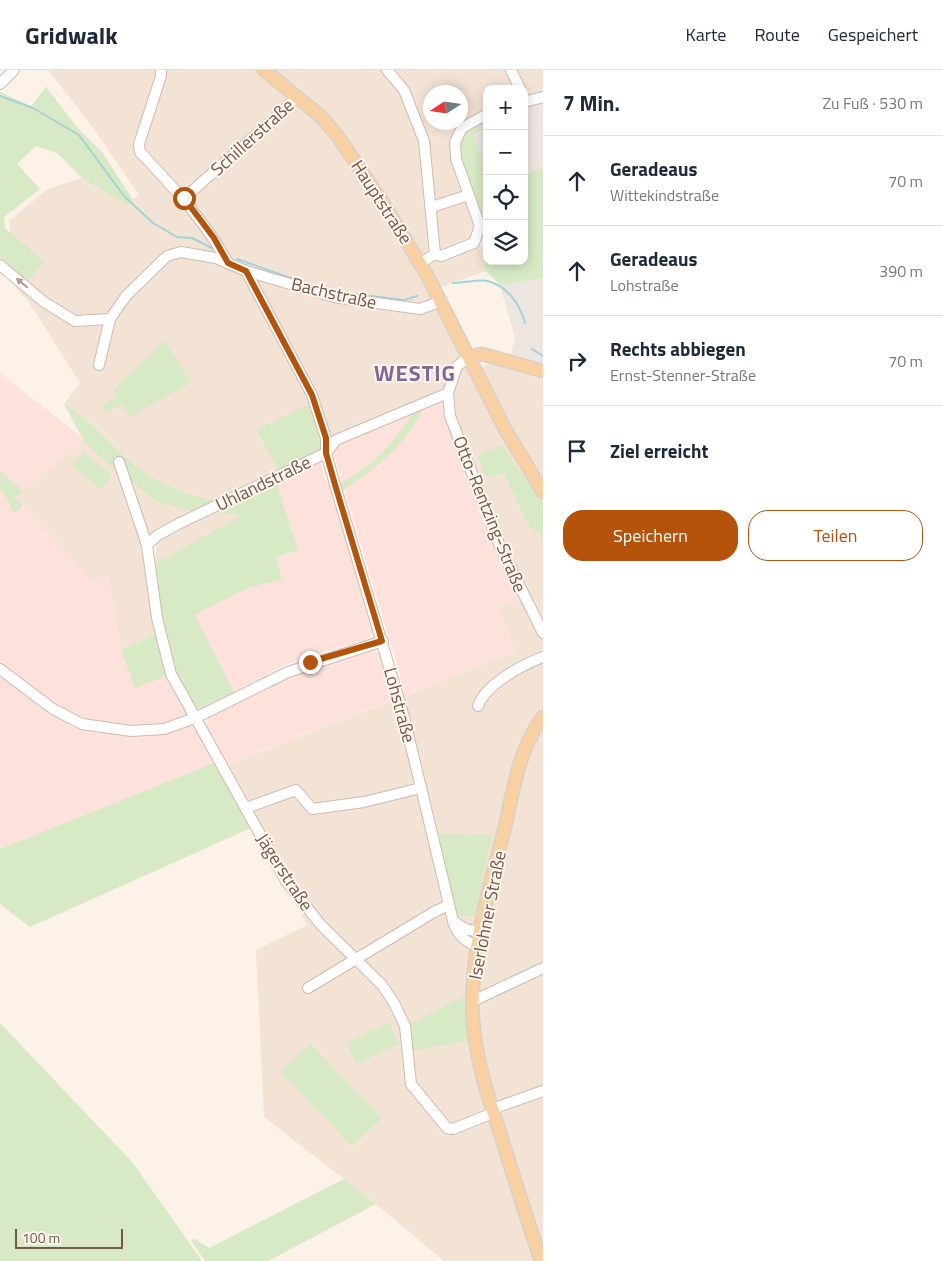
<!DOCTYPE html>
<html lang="de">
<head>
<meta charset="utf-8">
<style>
	:root { --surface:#fff; --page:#f2f2f3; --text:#1f2937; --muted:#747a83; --line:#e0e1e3; --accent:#b45309 }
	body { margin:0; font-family:"Titillium Web",sans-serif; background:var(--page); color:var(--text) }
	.controls { position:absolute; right:15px; top:15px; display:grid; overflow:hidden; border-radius:10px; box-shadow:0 2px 12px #0003 }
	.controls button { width:45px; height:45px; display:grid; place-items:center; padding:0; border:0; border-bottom:1px solid var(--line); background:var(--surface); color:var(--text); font:25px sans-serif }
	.compass { position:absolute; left:423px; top:15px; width:45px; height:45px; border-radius:50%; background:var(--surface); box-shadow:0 2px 12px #0003; rotate:258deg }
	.scale { position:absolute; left:15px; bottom:12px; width:108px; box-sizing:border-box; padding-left:5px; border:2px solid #75574c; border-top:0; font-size:14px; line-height:18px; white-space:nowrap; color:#75574c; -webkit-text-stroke:4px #fff6ed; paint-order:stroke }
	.stop { position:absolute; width:15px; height:15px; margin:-11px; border:4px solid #b45309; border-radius:50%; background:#fff }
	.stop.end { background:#b45309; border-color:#fff; box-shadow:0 1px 5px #0008 }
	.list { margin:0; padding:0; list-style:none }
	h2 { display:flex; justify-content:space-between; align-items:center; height:65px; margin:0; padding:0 20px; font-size:21px }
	h2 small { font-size:16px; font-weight:400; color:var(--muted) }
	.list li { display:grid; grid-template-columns:32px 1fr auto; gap:15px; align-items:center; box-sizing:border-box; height:90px; padding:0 20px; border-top:1px solid var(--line) }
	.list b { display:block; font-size:19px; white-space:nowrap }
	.list p { margin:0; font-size:16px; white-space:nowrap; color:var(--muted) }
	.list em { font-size:16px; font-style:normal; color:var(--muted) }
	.actions { display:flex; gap:10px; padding:15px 20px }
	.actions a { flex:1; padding:11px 0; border:1px solid var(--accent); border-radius:20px; text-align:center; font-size:18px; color:var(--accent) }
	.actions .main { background:var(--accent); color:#fff }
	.icon { flex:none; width:28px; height:28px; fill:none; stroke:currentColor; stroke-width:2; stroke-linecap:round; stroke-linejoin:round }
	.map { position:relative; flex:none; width:543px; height:1191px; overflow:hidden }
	header { display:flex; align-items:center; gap:30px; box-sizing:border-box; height:70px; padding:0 25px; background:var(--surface); border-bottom:1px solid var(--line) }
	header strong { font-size:24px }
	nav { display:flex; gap:28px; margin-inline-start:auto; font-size:18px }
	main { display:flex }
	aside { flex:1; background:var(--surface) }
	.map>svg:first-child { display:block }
</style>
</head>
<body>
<header>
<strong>Gridwalk</strong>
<nav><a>Karte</a><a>Route</a><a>Gespeichert</a></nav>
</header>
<main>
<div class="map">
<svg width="543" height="1191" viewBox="0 0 543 1191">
	<rect width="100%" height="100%" fill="#fcf2e7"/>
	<g fill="#f3e3d5" fill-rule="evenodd">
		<path d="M48,0h495v24l-19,5v-10h-37v21l-20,8 -13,13 -2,14 23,78 11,48 -57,20 40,83 24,-12 50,17v882h-99l-68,-57 -112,-87 -8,-167 51,-25 -88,-164 9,4 287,-113 -17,-45 22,-9 -24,-52 -49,-128 -4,-18 -113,41 -74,-11 23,41 -131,66 9,96 -36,17 -13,-74 -17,4 -76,-83 70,-57 -21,-36 16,-21 -52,-82 -12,-13 -7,-67 39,-32 34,-11 44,26 13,-9 -45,-66zM430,22h30v30h-30z"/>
		<polygon points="212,442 243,445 155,494 157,470"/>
	</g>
	<g fill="#fce2db">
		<polygon points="0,303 85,370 15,427 91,510 108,505 121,580 135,617 168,605 219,691 0,779"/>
		<polygon points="443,330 447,348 496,476 520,528 498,537 515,582 404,625 399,601 333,381 346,371"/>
		<polygon points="318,391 321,393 325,412 329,415 373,560 368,570 314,584 280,597 234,622 195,545 246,519 282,509 276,487 298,480 276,411"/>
		<polygon points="374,580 380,584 394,629 227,695 206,656 209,647 281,610"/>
	</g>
	<g fill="#ece5e0">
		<polygon points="543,32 543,97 524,105 524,37"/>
		<polygon points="487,48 487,90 480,83 470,57"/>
		<polygon points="543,208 543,298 510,288 515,268 500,215"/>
	</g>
	<g fill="#d7e9c5">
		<polygon points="46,17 77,57 102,82 133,130 127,135 82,108 57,83 36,76 17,94 40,119 4,147 5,158 45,192 27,211 0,187 0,22 31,36"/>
		<polygon points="487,48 487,57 473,65 480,83 487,85 487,191 524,191 524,105 543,97 543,208 500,215 486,201 482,181 486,168 483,146 459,89 457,72 463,61"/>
		<polygon points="165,271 191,313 129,347 122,335 105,343 102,336 117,326 113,320"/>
		<polygon points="312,333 323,368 323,381 279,401 256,360"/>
		<path d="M64,334c29,18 42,38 67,58 24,21 56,34 87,39l-23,11 -38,-11 -43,-32 -29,-26z"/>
		<path d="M424,335c-16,40 -49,63 -83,87l-3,-7c35,-19 59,-45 79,-79z"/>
		<polygon points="502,375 543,434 543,467 528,455 504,403 487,408 477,386"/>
		<polygon points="84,382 112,406 100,419 72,395"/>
		<polygon points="0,401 23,421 15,427 23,436 14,443 2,420 0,421"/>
		<polygon points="276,411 298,480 276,487 282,509 246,519 195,545 234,622 196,640 176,603 160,546 155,494 242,445 212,442"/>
		<polygon points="157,563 168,605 135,618 121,580"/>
		<polygon points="219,691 253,757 30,857 0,834 0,779"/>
		<polygon points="437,764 492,765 475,846 457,846"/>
		<polygon points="464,926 468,971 411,981 407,956"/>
		<polygon points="0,953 133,1093 202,1191 0,1191"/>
		<polygon points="389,953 399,974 356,994 346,973"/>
		<polygon points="310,974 382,1048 352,1076 281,1002"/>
		<polygon points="344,1109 376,1134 268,1191 205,1191 191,1170 195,1169 209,1178"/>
	</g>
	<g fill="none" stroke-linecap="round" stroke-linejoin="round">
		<g stroke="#a2d3d7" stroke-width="2">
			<polyline points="0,26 33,38 79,65 124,126 153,153 177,167 192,168 214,179"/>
			<polyline points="237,189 305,213"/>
			<path d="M453,213c10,0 26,-4 35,-2 20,6 32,23 37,42"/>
			<polyline points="331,221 404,230 417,226"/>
			<polyline points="532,279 543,286"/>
		</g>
		<defs>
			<g id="minor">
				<path d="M161,0v6l-22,68 1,8c33,35 65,69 88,111"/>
				<polyline points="387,0 404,20 424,71 435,184 421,193"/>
				<polyline points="511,0 520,19"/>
				<polyline points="0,14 14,0"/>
				<polyline points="524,32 543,27"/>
				<polyline points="184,128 282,42 297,26"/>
				<polyline points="432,137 468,125"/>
				<polyline points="435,184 441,186 474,173 480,156 456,89 455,72 462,58 487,44"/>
				<polyline points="0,195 44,232 75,251 110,249"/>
				<path d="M246,201l66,124 14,43v15l10,35 68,229 49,204c4,13 11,21 25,25"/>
				<polyline points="469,287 457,296 448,323 450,346 499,474 543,563"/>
				<polyline points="99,295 110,249 126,226 167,186 181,182 216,188 246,201 334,227 420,239 442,231"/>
				<polyline points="119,392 147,475 157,548 171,604 286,811 321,855 382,915 394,933 405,956 411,1014 447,1058 453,1059 493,1043"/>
				<polyline points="147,475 158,465 178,454 326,383 336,370 448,323"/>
				<polyline points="0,599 53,639 82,654 131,661 164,659 195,648 288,602 383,571"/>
				<path d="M478,636c8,-22 44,-41 65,-49"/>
				<polyline points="246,738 296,720 312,739 364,732 421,718"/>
				<polyline points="453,851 465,859 480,862"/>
				<polyline points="308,918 434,842 449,835"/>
				<polyline points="473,931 543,898"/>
				<polyline points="492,1039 543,1021"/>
			</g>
			<g id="major">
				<polyline points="264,0 319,45 337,65 383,133 427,205 505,359 543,422"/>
				<polyline points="469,287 482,284 543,301"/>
				<path d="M541,1191c-13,-40 -26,-79 -38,-119 -13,-39 -27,-80 -30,-121 -4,-64 15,-129 31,-190 9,-38 14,-82 39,-114"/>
			</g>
		</defs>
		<use href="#minor" stroke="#cfbbb0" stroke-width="12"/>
		<use href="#major" stroke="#d8d0cd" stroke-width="15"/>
		<use href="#minor" stroke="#fff" stroke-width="10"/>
		<use href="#major" stroke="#f8d0a1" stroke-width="12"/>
	</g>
	<defs><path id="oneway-solid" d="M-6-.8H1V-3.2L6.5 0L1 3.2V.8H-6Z" transform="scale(1.25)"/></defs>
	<use fill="#ac9a94" href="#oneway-solid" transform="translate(22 213) rotate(-140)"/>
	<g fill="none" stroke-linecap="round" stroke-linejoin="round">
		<polyline stroke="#b45309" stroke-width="6" points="184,128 214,168 228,193 246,201 312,325 326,368 326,383 336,418 382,571 310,592"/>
	</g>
	<g text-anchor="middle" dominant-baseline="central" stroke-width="4" stroke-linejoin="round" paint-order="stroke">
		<g font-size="18" fill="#75574c" stroke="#fff6ed">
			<text transform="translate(252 67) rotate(-42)">Schillerstraße</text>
			<text transform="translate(382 132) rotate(57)">Hauptstraße</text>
			<text transform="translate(334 223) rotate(13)">Bachstraße</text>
			<text transform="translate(263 413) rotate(-26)">Uhlandstraße</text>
			<text transform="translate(490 444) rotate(68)">Otto-Rentzing-Straße</text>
			<text transform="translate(400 635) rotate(75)">Lohstraße</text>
			<text transform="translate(285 802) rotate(57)">Jägerstraße</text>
			<text transform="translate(487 845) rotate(-79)">Iserlohner Straße</text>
		</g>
		<g font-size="22" font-weight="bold" letter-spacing="1" fill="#836798" stroke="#fff6ed">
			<text x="415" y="303">WESTIG</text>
		</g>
	</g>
</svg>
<div class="controls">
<button>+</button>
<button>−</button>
<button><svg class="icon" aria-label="locate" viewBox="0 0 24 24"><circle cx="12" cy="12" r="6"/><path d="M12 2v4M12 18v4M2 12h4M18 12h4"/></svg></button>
<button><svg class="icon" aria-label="layers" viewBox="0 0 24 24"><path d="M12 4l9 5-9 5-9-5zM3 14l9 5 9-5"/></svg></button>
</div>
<svg class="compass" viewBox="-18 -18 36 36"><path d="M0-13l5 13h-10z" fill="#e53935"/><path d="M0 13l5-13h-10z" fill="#747a83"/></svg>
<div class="scale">100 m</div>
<div class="stop" style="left:184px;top:128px"></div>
<div class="stop end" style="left:310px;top:592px"></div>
</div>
<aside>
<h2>7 Min.<small>Zu Fuß · 530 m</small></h2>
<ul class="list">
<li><svg class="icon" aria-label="ahead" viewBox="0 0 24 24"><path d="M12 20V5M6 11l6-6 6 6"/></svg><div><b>Geradeaus</b><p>Wittekindstraße</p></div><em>70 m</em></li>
<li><svg class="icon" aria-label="ahead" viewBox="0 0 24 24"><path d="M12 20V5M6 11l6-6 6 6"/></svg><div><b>Geradeaus</b><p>Lohstraße</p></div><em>390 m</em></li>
<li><svg class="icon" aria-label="right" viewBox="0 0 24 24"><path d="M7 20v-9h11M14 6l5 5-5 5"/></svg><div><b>Rechts abbiegen</b><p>Ernst-Stenner-Straße</p></div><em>70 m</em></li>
<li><svg class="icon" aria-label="arrive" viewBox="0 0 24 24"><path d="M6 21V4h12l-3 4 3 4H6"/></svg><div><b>Ziel erreicht</b></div></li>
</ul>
<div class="actions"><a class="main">Speichern</a><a>Teilen</a></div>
</aside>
</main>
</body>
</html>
